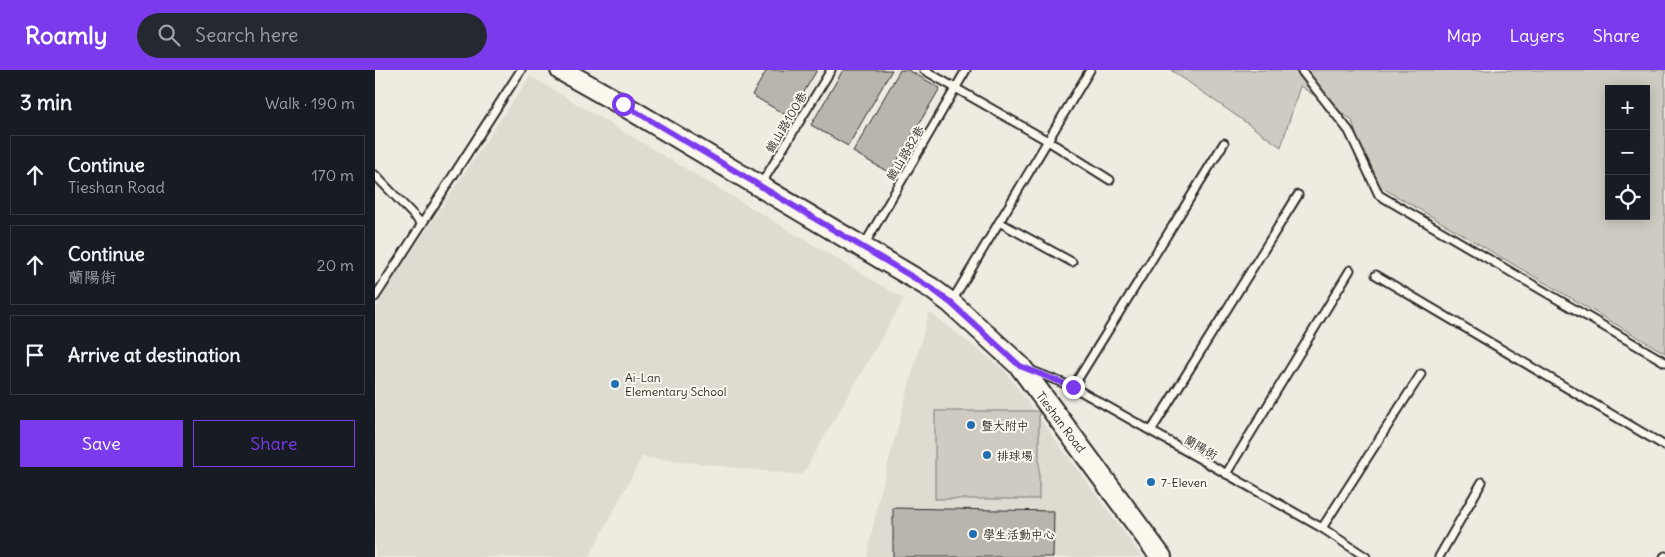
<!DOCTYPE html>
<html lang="en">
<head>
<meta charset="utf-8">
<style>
	:root { --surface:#171b24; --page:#242831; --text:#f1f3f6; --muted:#9ea1a6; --line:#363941; --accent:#7c3aed }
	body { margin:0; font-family:Delius,"LXGW WenKai TC",sans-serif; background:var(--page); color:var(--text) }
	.controls { position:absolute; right:15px; top:15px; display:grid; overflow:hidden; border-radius:0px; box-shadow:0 2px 12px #0003 }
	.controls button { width:45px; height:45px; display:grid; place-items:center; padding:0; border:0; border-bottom:1px solid var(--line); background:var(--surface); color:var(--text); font:25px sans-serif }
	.stop { position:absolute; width:15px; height:15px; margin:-11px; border:4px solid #7c3aed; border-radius:50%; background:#fff }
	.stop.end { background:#7c3aed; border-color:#fff; box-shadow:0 1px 5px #0008 }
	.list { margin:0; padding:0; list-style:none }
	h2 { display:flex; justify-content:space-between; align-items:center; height:65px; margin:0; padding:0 20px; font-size:21px }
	h2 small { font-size:16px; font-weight:400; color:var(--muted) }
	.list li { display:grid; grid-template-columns:32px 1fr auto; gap:15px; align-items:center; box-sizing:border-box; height:80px; margin:0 10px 10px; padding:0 10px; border:1px solid var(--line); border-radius:0px }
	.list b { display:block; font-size:19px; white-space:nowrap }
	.list p { margin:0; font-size:16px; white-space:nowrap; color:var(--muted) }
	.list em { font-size:16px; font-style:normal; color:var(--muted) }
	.actions { display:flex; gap:10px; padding:15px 20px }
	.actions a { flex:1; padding:11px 0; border:1px solid var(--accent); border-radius:0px; text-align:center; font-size:18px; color:var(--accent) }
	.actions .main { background:var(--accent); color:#fff }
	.icon { flex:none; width:28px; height:28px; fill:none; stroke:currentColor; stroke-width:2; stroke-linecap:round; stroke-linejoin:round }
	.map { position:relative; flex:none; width:1290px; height:487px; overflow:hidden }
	header { display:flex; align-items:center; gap:30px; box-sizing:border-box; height:70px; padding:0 25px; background:var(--accent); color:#fff }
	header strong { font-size:24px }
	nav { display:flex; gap:28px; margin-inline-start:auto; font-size:18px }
	.search { width:350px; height:45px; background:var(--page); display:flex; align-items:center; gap:12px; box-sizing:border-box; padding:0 18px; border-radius:28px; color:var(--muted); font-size:19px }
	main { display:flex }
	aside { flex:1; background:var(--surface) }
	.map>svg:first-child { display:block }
</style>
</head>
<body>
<header>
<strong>Roamly</strong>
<div class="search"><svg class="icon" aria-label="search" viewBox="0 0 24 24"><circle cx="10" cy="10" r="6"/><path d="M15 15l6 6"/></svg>Search here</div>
<nav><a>Map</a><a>Layers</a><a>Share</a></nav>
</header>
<main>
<aside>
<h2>3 min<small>Walk · 190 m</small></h2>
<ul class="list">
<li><svg class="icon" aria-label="ahead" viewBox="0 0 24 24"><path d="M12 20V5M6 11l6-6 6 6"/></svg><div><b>Continue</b><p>Tieshan Road</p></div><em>170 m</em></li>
<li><svg class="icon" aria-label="ahead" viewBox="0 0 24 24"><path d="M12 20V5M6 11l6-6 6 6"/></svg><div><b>Continue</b><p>蘭陽街</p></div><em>20 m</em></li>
<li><svg class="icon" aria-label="arrive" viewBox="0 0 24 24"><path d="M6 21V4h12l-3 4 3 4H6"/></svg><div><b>Arrive at destination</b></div></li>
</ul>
<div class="actions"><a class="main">Save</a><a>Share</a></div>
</aside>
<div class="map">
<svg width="1290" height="487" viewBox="0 0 1290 487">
	<rect width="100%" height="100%" fill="#eeebe0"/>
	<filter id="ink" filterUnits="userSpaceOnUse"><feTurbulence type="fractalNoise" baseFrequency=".02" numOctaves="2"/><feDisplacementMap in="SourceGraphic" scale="10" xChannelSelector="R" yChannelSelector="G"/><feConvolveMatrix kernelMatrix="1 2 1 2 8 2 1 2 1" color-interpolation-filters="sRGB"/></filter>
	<g filter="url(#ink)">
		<g fill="#dedbd1">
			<polygon points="155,6 529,229 427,405 267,387 214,487 0,487 0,241 12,218"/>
			<polygon points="554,242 629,300 767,487 492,487 503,431"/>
		</g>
		<g fill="#cecbc2" stroke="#7c7b76" fill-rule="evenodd">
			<path d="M796,0h494v283l-296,-173 -17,-60 -52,-34 -19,61zM1234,19h37v127h-37z"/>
			<rect x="560" y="341" width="104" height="88"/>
		</g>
		<g fill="#b8b5ae" stroke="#2b2b2b">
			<polygon points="392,0 442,0 414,47 377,25"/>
			<polygon points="468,0 517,0 473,76 436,55"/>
			<polygon points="525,0 533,0 565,18 515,103 478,82"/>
			<polygon points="518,438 679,441 678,487 518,487"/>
		</g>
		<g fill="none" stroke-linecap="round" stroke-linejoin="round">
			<defs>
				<g id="lane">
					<polyline points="549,0 673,71 735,110"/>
					<polyline points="926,0 974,61 1004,125 1290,292"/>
					<polyline points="0,105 47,154"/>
					<polyline points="385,116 456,0"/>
					<polyline points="624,152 697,192"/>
					<polyline points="488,177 591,0"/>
					<polyline points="1001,205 1290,376"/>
					<polyline points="0,227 146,0"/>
					<polyline points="577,231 715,0"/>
					<polyline points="655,300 698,317 947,458 991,487"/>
					<polyline points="698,317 849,73"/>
					<polyline points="776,361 923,125"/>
					<polyline points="851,404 975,200"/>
					<polyline points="947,458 1046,304"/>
					<polyline points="1064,487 1107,412"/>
					<polyline points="1289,487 1290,486"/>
				</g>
				<polyline id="secondary" points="186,0 248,35 556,218 576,233 645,296 786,487"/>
			</defs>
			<use href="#lane" stroke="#2b2b2b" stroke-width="11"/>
			<use href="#secondary" stroke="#2b2b2b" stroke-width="24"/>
			<use href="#lane" stroke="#fbf7ec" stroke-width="7"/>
			<use href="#secondary" stroke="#fbf7ec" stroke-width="20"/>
		</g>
	</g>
	<g fill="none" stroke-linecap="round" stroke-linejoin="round" filter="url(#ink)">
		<polyline stroke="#7c3aed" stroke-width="6" points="248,34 556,218 576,233 645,296 698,317"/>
	</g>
	<g fill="#1f6fb2" stroke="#fbf7ec" stroke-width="2">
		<circle cx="240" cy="314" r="5"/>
		<circle cx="596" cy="355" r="5"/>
		<circle cx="612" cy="385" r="5"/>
		<circle cx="776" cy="412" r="5"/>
		<circle cx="598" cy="464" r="5"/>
	</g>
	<g text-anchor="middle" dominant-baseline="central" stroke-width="4" stroke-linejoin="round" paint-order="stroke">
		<g font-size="12" fill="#2b2b2b" stroke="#fbf7ec">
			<text transform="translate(411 52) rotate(-59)">鐵山路100巷</text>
			<text transform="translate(530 83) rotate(-59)">鐵山路82巷</text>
			<text transform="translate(686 352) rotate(53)">Tieshan Road</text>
			<text transform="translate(826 377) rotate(30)">蘭陽街</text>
		</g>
		<g font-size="12" fill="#2b2b2b" stroke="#fbf7ec" text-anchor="start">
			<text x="250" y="307">Ai-Lan<tspan x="250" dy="14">Elementary School</tspan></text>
			<text x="606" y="355">暨大附中</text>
			<text x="622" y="385">排球場</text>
			<text x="786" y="412">7-Eleven</text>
			<text x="608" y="464">學生活動中心</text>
		</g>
	</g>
</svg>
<div class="controls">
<button>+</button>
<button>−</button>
<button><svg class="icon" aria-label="locate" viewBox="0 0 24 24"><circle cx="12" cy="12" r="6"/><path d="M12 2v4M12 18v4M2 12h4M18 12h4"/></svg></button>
</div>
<div class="stop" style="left:248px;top:34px"></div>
<div class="stop end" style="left:698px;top:317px"></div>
</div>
</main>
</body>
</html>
